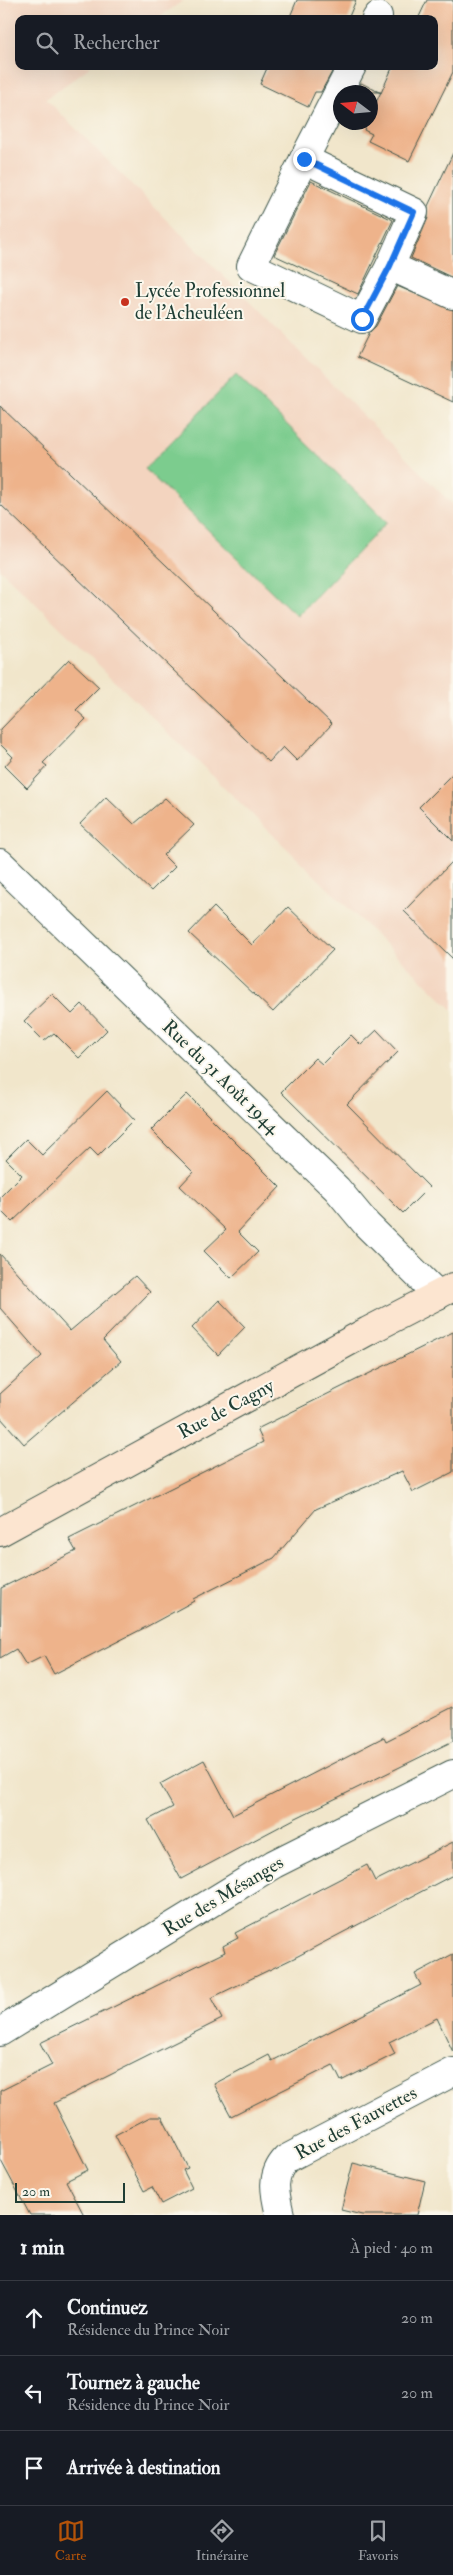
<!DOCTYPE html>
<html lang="fr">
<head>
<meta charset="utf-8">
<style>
	:root { --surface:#171b24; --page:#20242c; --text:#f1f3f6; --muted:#9ea1a6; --line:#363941; --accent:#b45309 }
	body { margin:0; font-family:"IM FELL Double Pica",serif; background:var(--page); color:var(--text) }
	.compass { position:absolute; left:333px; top:85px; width:45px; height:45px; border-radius:50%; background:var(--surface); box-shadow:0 5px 20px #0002; rotate:286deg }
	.scale { position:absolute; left:15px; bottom:12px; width:110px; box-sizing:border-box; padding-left:5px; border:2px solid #1f3d34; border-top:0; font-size:14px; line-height:18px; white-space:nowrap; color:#1f3d34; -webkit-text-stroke:4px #fbf7ec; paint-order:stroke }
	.stop { position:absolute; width:15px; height:15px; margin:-11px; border:4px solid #1a73e8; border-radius:50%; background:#fff }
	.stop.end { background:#1a73e8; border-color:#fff; box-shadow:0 1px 5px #0008 }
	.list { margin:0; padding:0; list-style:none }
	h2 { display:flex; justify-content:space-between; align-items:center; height:65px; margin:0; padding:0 20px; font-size:21px }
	h2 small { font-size:16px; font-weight:400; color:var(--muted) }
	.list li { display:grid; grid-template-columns:32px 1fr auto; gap:15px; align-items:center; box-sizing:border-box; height:75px; padding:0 20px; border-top:1px solid var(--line) }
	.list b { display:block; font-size:19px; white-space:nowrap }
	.list p { margin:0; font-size:16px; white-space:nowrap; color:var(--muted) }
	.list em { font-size:16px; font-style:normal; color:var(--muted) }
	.icon { flex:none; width:28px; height:28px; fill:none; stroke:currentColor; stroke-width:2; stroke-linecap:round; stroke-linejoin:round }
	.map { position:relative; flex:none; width:453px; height:2215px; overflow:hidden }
	.search { position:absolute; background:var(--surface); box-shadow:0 5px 20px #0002; left:15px; right:15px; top:15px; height:55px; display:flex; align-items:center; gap:12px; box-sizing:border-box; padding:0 18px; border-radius:10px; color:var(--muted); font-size:19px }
	.sheet { height:290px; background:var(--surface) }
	nav { display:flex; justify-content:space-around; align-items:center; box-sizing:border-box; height:70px; border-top:1px solid var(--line); background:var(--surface); font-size:14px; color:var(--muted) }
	nav a { display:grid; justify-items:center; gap:2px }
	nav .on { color:var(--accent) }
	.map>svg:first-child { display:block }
</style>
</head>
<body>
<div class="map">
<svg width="453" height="2215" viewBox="0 0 453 2215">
	<rect width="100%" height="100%" fill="#fbf7ec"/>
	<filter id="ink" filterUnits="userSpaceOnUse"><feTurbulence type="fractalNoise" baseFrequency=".02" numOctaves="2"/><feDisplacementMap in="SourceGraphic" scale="10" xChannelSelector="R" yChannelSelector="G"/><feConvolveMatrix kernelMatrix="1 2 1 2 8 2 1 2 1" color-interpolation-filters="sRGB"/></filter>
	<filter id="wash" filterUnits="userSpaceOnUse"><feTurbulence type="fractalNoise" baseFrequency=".0096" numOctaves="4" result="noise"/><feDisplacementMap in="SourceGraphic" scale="20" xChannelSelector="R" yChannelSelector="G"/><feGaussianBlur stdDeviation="1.12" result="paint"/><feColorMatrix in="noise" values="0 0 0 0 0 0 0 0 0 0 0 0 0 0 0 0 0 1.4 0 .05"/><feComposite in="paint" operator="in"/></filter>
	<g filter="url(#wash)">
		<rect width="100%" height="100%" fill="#f1e6cb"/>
		<polygon fill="#f3d4bf" points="0,0 184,0 157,19 19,19 19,66 91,66 46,99 453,505 453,1010 0,569"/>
		<polygon fill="#7bcc8e" stroke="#4d8461" points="236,375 387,522 297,616 145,469"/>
		<g id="blocks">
			<g fill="#eeb38b">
				<polygon points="297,0 356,0 348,19 289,19"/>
				<polygon points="427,0 453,0 453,72 409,161 368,141 372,134 364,130 367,122 370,122 370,115 381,92 356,92 361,83 381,93 393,66 434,66 434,19 418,19"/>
				<polygon points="268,66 328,66 333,70 321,92 315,92 308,107 260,84"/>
				<polygon points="453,153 453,278 411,258 428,218 428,206"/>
				<polygon points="311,181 393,220 358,294 274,255"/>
				<polygon points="397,286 453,310 453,402 357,357 369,333 376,326"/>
				<polygon points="0,406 332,724 297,761 283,747 269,762 0,504"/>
				<polygon points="69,659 99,687 76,710 86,719 43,763 47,766 27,788 5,766 13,757 0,744 0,730"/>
				<polygon points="453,773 453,841 419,807"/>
				<polygon points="106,797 134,824 165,798 194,825 163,855 175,867 151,891 80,824"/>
				<polygon points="453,861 453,959 404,911"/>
				<polygon points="214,907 252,945 288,907 333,950 273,1012 189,933"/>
				<polygon points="52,994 72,1014 82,1004 107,1030 79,1058 54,1033 44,1041 24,1021"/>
				<polygon points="377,1030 398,1052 347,1104 429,1187 403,1213 281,1092 315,1058 322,1064 351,1035 361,1045"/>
				<polygon points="107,1091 134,1120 98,1156 90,1148 12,1222 0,1210 0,1197 22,1175 6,1159 26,1139 42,1155"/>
				<polygon points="187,1094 280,1187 238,1232 258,1252 231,1278 204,1251 226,1230 180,1186 193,1172 151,1130"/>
				<polygon points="0,1254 70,1331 135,1276 150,1292 103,1340 121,1361 24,1444 0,1417 0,1394 42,1356 0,1308"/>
				<polygon points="219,1300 245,1327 218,1355 192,1328"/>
				<polygon points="453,1332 453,1472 413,1492 402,1471 316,1509 274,1558 193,1599 194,1601 146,1627 54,1674 44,1656 26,1665 16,1649 0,1658 1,1588 76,1551 69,1539 263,1442 257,1429"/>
				<polygon points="453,1707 453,1741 296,1818 181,1879 148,1820 173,1807 160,1784 204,1760 233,1815 384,1737 386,1741"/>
				<polygon points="453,1842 453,1875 296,1957 211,1998 222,2019 54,2103 88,2170 66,2181 84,2215 30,2215 0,2159 0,2091 52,2065 40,2043 225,1952 223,1946 238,1938 235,1933 367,1865 375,1881"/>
				<polygon points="453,1954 453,2052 437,2018 389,2042 395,2054 341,2081 333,2065 231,2116 214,2084 269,2055 272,2061 421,1985 415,1974"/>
				<polygon points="150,2117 162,2117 188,2168 183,2170 192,2188 161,2204 152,2187 144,2191 115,2135"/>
				<polygon points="353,2163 425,2181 417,2215 362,2215 341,2210"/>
			</g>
		</g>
	</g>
	<g filter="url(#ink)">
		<use href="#blocks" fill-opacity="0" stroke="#3e564b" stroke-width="1"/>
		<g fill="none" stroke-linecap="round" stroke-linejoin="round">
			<defs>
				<g id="minor">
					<polyline points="376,19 378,16"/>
					<polyline points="352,66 304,159 414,212 390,266 453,295"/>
					<polyline points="304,159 251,266 362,319 390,266"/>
					<polyline points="0,863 337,1189 367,1225 438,1295"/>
					<polyline points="0,2032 274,1864 453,1774"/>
					<path d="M280,2215c-5,-21 -10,-39 6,-56l167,-87"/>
				</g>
				<polyline id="secondary" points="0,1532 368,1331 453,1287"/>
			</defs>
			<use href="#minor" stroke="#3e564b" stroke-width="30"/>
			<use href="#secondary" stroke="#3e564b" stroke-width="30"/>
			<use href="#minor" stroke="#fff" stroke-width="28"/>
			<use href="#secondary" stroke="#fce5d0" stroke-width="28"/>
		</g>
	</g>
	<g fill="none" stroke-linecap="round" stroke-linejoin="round" filter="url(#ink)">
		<polyline stroke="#1a73e8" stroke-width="6" points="304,159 414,212 390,266 362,319"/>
	</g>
	<circle fill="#c8321e" stroke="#fbf7ec" stroke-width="2" cx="125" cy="302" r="5"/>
	<g text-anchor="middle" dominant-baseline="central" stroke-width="4" stroke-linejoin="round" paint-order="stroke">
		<g font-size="19" fill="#1f3d34" stroke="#fbf7ec" text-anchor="start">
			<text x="135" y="291">Lycée Professionnel<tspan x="135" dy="22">de l'Acheuléen</tspan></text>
		</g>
		<g font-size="19" fill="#1f3d34" stroke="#fbf7ec">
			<text transform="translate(221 1077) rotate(44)">Rue du 31 Août 1944</text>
			<text transform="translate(226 1409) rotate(-28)">Rue de Cagny</text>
			<text transform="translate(223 1896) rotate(-31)">Rue des Mésanges</text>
			<text transform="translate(356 2123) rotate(-28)">Rue des Fauvettes</text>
		</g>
	</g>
</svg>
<svg class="compass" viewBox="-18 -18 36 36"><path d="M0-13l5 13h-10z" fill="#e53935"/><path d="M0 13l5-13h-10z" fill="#9ea1a6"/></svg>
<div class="scale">20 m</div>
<div class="stop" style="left:362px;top:319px"></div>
<div class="stop end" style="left:304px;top:159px"></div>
<div class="search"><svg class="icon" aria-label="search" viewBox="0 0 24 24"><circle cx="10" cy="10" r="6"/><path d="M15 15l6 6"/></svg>Rechercher</div>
</div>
<section class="sheet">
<h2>1 min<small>À pied · 40 m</small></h2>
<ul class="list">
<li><svg class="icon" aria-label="ahead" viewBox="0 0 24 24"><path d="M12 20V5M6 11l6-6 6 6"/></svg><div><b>Continuez</b><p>Résidence du Prince Noir</p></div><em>20 m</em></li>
<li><svg class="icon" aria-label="left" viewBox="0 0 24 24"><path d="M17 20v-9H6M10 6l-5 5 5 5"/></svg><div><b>Tournez à gauche</b><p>Résidence du Prince Noir</p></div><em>20 m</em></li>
<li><svg class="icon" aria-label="arrive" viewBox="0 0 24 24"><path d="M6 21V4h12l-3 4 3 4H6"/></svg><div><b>Arrivée à destination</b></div></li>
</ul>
</section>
<nav>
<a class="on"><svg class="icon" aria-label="map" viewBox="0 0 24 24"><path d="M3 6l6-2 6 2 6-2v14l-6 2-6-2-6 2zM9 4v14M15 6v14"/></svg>Carte</a>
<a><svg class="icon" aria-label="directions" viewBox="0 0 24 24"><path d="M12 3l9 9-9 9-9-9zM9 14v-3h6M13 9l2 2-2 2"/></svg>Itinéraire</a>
<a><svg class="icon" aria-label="saved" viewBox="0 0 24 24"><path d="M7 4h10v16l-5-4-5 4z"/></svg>Favoris</a>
</nav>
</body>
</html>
